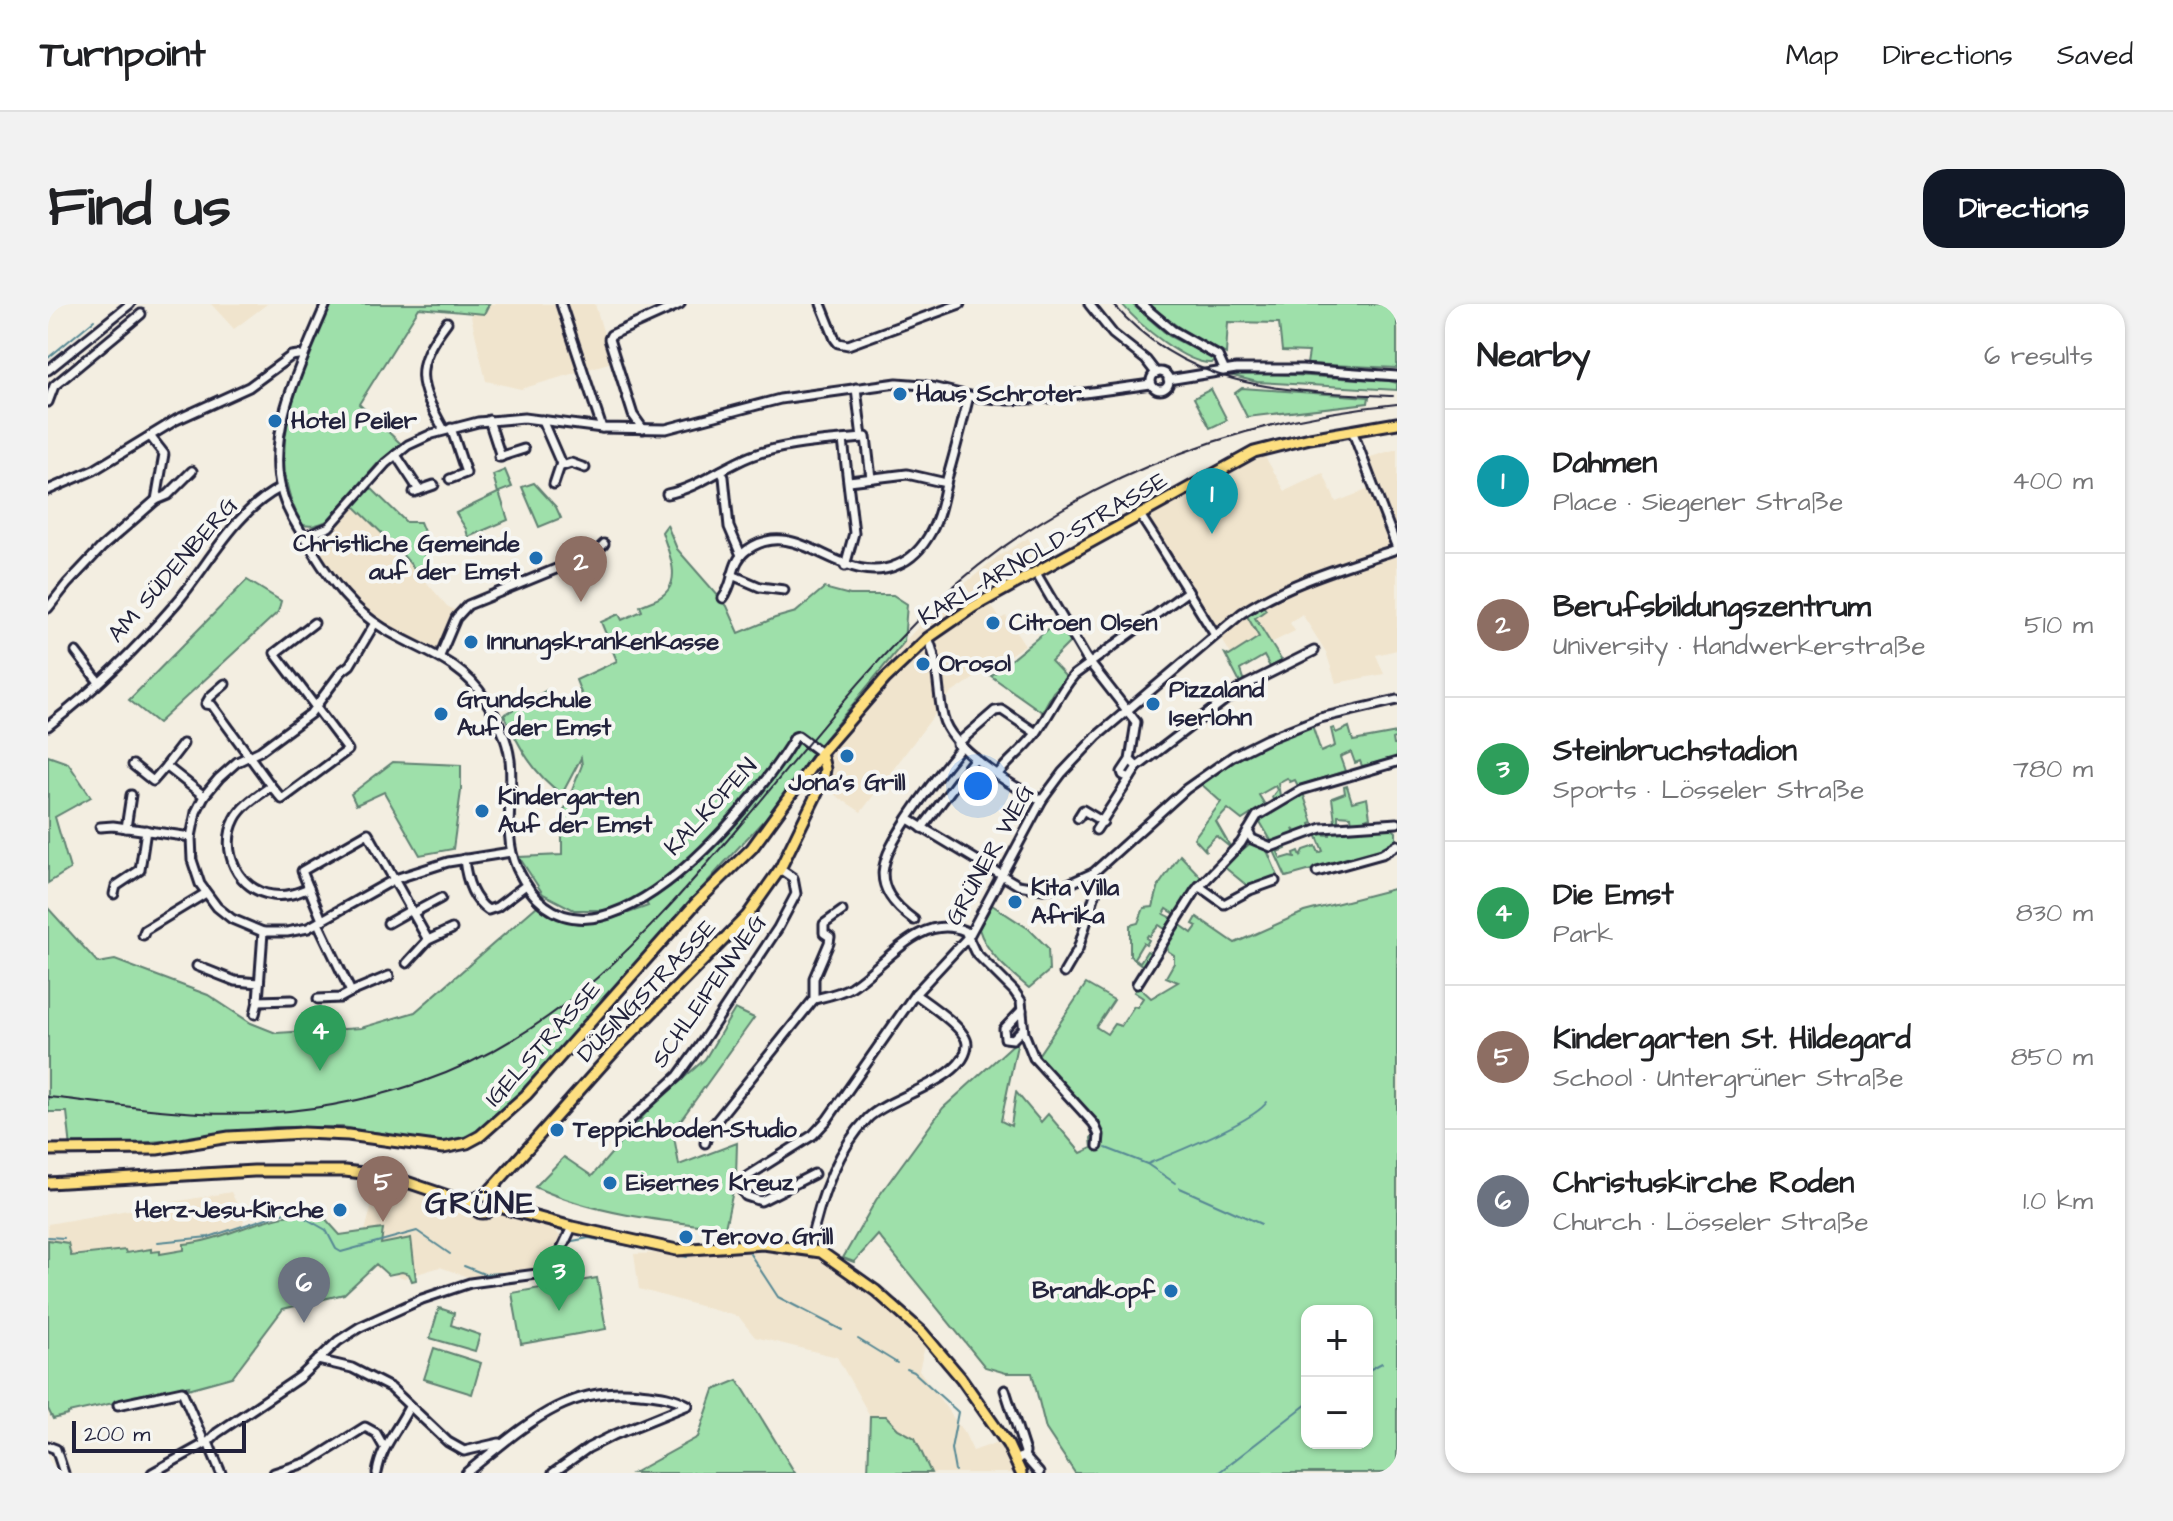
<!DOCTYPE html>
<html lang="en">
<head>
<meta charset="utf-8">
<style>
	:root { --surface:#fff; --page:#f2f2f2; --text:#202124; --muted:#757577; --line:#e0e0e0; --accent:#111827 }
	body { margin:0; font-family:"Architects Daughter",sans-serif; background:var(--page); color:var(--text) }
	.controls { position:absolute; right:24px; bottom:24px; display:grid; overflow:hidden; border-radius:16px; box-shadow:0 2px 6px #0004 }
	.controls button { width:72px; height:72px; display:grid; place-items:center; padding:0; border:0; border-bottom:2px solid var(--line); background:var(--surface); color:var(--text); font:40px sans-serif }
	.scale { position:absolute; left:24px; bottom:20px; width:174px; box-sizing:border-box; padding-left:8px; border:4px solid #22223b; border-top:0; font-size:22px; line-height:28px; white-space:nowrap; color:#22223b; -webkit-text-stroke:6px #f6f6f2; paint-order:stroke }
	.you { position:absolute; left:930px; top:482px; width:28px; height:28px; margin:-20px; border:6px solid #fff; border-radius:50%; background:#1a73e8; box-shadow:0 0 0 12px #1a73e833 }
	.badge { display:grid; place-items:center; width:52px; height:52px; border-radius:50%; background:var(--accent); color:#fff; font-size:26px; font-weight:700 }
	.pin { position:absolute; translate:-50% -66px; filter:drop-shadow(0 2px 4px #0008) }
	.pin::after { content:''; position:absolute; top:42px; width:28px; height:24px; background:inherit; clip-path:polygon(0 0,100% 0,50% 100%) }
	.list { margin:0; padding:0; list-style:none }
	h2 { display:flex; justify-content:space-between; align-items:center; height:104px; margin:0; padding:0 32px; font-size:34px }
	h2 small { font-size:26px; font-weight:400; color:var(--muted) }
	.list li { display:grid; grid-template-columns:52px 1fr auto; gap:24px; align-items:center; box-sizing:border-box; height:144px; padding:0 32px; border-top:2px solid var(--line) }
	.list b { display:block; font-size:30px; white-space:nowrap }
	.list p { margin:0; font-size:26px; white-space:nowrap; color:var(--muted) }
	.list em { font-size:26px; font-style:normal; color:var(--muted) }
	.map { position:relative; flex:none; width:1349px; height:1169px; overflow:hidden; border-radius:24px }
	header { display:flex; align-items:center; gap:48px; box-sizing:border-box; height:112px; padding:0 40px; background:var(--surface); border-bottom:2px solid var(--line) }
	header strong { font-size:38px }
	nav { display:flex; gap:44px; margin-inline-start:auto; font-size:28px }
	.intro { display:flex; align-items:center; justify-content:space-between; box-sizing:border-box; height:192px; padding:0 48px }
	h1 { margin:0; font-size:56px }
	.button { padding:20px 36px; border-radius:24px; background:var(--accent); color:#fff; font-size:28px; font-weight:700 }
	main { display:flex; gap:48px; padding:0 48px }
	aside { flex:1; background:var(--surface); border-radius:24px; box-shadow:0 2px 6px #0004 }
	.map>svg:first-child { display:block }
</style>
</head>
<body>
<header>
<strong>Turnpoint</strong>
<nav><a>Map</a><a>Directions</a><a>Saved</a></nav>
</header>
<div class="intro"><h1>Find us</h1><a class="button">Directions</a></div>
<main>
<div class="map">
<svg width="1349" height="1169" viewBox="0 0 1349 1169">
	<rect width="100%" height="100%" fill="#f3eee1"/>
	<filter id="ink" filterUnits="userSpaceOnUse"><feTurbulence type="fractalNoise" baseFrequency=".0125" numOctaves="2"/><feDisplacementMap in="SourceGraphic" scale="16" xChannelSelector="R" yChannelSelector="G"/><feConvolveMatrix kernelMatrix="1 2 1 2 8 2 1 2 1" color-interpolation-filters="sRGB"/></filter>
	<g filter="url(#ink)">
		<g fill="#f0e4cd">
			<polygon points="163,0 219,0 186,25"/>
			<polygon points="441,0 547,0 564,58 473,85 438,77 422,8 436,10"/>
			<polygon points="1349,145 1349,346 1328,351 1336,370 1288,379 1278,348 1254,310 1242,319 1247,327 1187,357 1099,213 1216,151 1237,187 1275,169 1288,198 1329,182 1319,154"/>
			<polygon points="304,200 349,244 399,302 410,308 391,351 336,323 298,292 257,234 276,228"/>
			<polygon points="980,234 992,256 936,289 952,315 958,312 977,341 902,390 813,508 778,485 775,437 856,338 889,303 949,253"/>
			<polygon points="331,874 424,892 423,901 506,924 513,934 499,958 487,964 420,973 392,963 356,974 327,963 335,925 317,927"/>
			<polygon points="183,888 196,915 194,925 142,949 0,961 0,920"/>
			<polygon points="711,945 773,953 813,981 878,1038 871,1066 917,1130 925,1147 956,1136 972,1169 883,1169 867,1134 850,1126 838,1112 822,1112 789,1053 707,1033 691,1013 591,985 586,950"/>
		</g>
		<g fill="#9ee0aa" stroke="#608172" stroke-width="2" fill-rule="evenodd">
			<path d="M282,0h159l-5,10 -65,-6 -60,96 42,40 -22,18 -52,59c-9,4 -15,6 -24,4 -44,-71 -1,-153 27,-221z"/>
			<path d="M1074,0h10l37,32 45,23 -2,4c-26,2 -74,-39 -90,-59z"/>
			<polygon points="1100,0 1349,0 1349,64 1259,60 1261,48 1234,47 1231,19 1180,18 1178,50 1137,28"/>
			<polygon points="1211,69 1341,77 1349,79 1349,86 1209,78 1181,71"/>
			<polygon points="1194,84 1321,93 1320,99 1199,113 1187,89"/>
			<polygon points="1163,85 1179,116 1162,124 1146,94"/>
			<polygon points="457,166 464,183 451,188 460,216 420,233 418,225 408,209 450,189 445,171"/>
			<polygon points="486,179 508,203 513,214 491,223 474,183"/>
			<polygon points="320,181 358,218 372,218 383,245 376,253 375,275 349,244 304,200"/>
			<path d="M619,221l10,24 50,57 12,27 36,-15 21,-6 28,-24 26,7h43l14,9 -3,38 -93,113 -34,51 -52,56 -205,232 -46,41 -37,7 -95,-15h-67l-87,12 -117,9 -4,-36h-19v-204l50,55 17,-3 93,35 43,28 25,10 85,-5 54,-16 122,-106c39,26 70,15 111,0l-5,-9 -30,13h-39l-31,-16 -24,-37 43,-2v-39l20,-51 -1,-7 -19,36c-29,-20 -43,-48 -58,-79l43,-25 11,11 23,-8 -5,-13 41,-19 -16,-39 18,-8 3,6 20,-9 -2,-5c9,-5 21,-6 28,-16 12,-16 -1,-41 -6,-58z"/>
			<polygon points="199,276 233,297 230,308 110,419 81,396"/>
			<polygon points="1215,302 1218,306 1207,314 1234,357 1222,363 1216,352 1192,366 1195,375 1203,375 1193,381 1177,350 1181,352 1211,333 1199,312"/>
			<polygon points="1010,317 1022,338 1003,357 1019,374 1005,388 994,408 943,372"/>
			<polygon points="1264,421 1273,448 1287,442 1283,425 1286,424 1288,429 1301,423 1305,437 1349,429 1349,433 1345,435 1346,441 1349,441 1349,454 1314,462 1312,457 1307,459 1303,448 1292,453 1297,467 1250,482 1247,476 1242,478 1239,474 1230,479 1232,492 1225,496 1224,493 1229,486 1227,482 1211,491 1217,501 1194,516 1180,505 1168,518 1183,544 1168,532 1157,543 1158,547 1146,534 1173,498 1152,479 1211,443"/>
			<polygon points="0,452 20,459 43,493 7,513 22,565 0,579"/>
			<polygon points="345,458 413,461 413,487 405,545 372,551 336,488 308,501 303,490"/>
			<polygon points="1299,482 1304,498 1319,494 1322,513 1317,515 1318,519 1304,520 1303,512 1290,511 1290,517 1287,517 1284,494 1297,489 1296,483"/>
			<polygon points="1255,489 1265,519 1262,520 1263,524 1249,529 1245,525 1247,530 1225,540 1211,516"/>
			<polygon points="1342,523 1348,528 1348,537 1332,547 1238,573 1226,547 1237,541 1238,545 1230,548 1233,555 1243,552 1247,553 1246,549 1251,547 1253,552 1256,546 1268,542 1271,549 1275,547 1268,530 1282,531 1282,528"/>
			<polygon points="1204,538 1218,544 1230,572 1202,584 1175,562"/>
			<polygon points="1132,551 1153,573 1127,610 1119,605 1116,610 1124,614 1117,625 1111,621 1102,632 1100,631 1098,634 1101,636 1098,641 1095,639 1086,654 1092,658 1099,647 1103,649 1095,662 1082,652 1082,621 1090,619 1096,604 1105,603 1111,581"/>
			<path d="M1349,584v585h-322l-29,-44 -14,-56h-26l-21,-6 -107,-132 -24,27 -11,-4 33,-58 67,-92 75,-68 -17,81 10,5 5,-34 25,30 7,-8 33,39 11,-5 -1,-10 8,-11 -62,-70 49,-73 28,16 -18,27 11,7 7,-10 7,2 13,-20 3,1 6,-9 -9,-6 4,-6 13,12 27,-16 -12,-5 8,-14v-8l-6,-4 -1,-7 12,-20 13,9 5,-7 -4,-2 4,-7 38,26 69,-31zM1259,1007h60v132h-60z"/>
			<path d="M944,601l37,24 19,19 1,23 -20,17c-19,-16 -43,-35 -50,-59z"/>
			<path d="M687,705l19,9 -81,113 6,34 58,-22 -1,34 -11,51c-64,-7 -131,-14 -190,-41l29,-30 28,19 59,-69 54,-48z"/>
			<path d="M242,911l33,1 17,19 43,-6 -2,15 30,-6 5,42 -4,1 -3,-7 -7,-2 -14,3 -12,-11 -32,30 -61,15 -51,68 -44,12 1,-3 -56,10 -1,3 -64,14v2l-15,4 -5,-10v-169l20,3 3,13 54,-6 1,3 25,-4v3l9,-1v3l24,-4v-6c37,-3 69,-24 106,-29z"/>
			<polygon points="549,974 558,1025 473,1040 464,989"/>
			<polygon points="391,1004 406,1009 403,1021 432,1031 427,1047 382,1034"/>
			<polygon points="386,1044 433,1059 424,1090 376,1075"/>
			<polygon points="690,1076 747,1169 585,1169 650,1133 666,1086"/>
			<polygon points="822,1112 838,1112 850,1125 867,1134 883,1169 820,1169"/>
		</g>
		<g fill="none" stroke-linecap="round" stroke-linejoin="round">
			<g stroke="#578894" stroke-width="2">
				<polyline points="0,54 46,16"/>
				<path d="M1058,844l41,16c25,-10 106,-42 120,-62"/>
				<polyline points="1099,860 1127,879"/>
				<polyline points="1132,884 1213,920"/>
				<polyline points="0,933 16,934"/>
				<polyline points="110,938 161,933 243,906 278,926 288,945 293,948 369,927 402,950"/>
				<polyline points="519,938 541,934 639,953"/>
				<polyline points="702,950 730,993 794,1026"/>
				<polyline points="416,962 436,970 487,967 500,959 512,939"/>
				<polyline points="810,1035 849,1059"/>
				<polyline points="859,1065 866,1068 910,1108 903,1145 907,1167"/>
				<polyline points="1319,1067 1334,1059"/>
				<polyline points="1170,1169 1259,1100"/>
			</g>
			<defs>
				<g id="minor">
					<path d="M278,0c-22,53 -60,126 -45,185 5,23 21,44 33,64 18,29 39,57 69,75 37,23 78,32 102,71 12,19 22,38 25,61 4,35 -8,75 7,108 68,145 237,-62 278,-131l3,-1 23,17"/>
					<polyline points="513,0 554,124"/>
					<polyline points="773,0 787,35 790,39 800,41 912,0"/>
					<polyline points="1041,0 1065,30 1098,56 1108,69"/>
					<polyline points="1093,0 1124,26 1170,52 1176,65"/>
					<polyline points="0,66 82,0"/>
					<circle cx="1112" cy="77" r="9"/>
					<polyline points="1120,76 1188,65 1254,65 1349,72"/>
					<polyline points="808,84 814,134 818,133 823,174"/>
					<polyline points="0,98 6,82 93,10"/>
					<polyline points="441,116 453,153"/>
					<polyline points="494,116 514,162 523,159 537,164"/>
					<polyline points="595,125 585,111 561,35 563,31 632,0"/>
					<path d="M396,126c-26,-47 -32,-62 3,-108"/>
					<polyline points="1304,126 1349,244"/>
					<polyline points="102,132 116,150 108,196"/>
					<polyline points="795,136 806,229 797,262"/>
					<polyline points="348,151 371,186"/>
					<polyline points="451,153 476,145"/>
					<polyline points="673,167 676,173 681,223 693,251"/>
					<polyline points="402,175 418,169 403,124"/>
					<polyline points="801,177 859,170 898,179"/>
					<polyline points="506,180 513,159"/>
					<polyline points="0,186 46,166 128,116 201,83 243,52 250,51"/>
					<polyline points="366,188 386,181"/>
					<path d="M619,190c30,-6 56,-27 84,-38 35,-13 74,-14 111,-18"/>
					<polyline points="1092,211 1110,239"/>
					<polyline points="256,233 281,223 338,159 360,141 384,130 430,118 476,114 554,124 618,125 732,95 849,79 875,81 921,92 961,96 1000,94 1103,80"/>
					<polyline points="1111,241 1167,331"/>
					<polyline points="988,269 1038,354 1088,418 1082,456 1089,463 1082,474 1075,471 1074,468 1082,456"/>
					<polyline points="684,271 712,283 736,286"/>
					<path d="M675,294c12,-15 7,-36 24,-48 52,-37 95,40 150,15 15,-6 26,-18 34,-33 9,-16 12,-35 16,-53 8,-27 15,-55 22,-83"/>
					<polyline points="0,304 19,280 54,243 108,196 120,191 144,167"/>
					<polyline points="327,319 302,361 294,367 262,410 212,447 189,458 171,474 156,492 148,508 143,533 144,556 152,580 169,603 184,615 215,628 239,628 260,624 347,575 400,558 463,548"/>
					<path d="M880,334c11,25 9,53 15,79 7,31 70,71 99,83"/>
					<polyline points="28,348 50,377"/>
					<polyline points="392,352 408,314 420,301 547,249 556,240"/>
					<path d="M177,380l-15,13 -4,7 6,1 59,81c-12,9 -29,19 -36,33 -16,31 3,72 38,76 13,2 24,-2 36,-7"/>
					<path d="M0,422c47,-36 91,-80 129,-124 32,-38 58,-91 103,-114"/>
					<polyline points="135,440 118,462 156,492"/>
					<polyline points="909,440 947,407 954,406 988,429"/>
					<polyline points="85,461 105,477 118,462"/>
					<polyline points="1089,463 1194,383 1266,347"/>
					<path d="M950,470c11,-14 25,-24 36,-38 15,-20 24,-42 40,-61l114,-84"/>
					<polyline points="223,482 234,495 300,446 227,349 266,319"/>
					<polyline points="1030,514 1035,506 1055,518"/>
					<polyline points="860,515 970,581 995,585 1016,582 1045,569 1138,485 1185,452 1219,435 1272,414 1349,396"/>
					<polyline points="52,523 65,522 143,533"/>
					<polyline points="78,524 83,491"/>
					<polyline points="874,524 927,454"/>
					<polyline points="1048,526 1082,474"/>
					<polyline points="1200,527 1204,535 1223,543 1274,524 1349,519"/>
					<path d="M416,555c2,19 8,40 24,51l9,-3 29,-22"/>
					<polyline points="1269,568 1334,550 1349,541"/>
					<polyline points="1151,582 1176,600 1202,586 1227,577"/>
					<polyline points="66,590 68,582 92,566 98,526"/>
					<polyline points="365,609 393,594"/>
					<polyline points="274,616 254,567 320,529 380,636 359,659"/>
					<path d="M866,616c-48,-35 -32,-61 -6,-102 16,-24 34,-48 53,-71"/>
					<polyline points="270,619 303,688 341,672"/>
					<polyline points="340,619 363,606"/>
					<polyline points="95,631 97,626 158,589"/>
					<polyline points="380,636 404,625"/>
					<polyline points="149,662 187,677 211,679"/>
					<polyline points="1016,669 1030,645 1048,587 1045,569"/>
					<polyline points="1089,680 1148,586 1193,539 1209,512 1253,486 1349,458"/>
					<polyline points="270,695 292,694 303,688"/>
					<path d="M766,695c13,-3 25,-5 37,-12 34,-21 68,-75 114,-56l10,21 39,39 7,10 3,32 10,25 60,66 5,11 -1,11"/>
					<polyline points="210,697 244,696"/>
					<polyline points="974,706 956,725 957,734 965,735 975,725"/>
					<polyline points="207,710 210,697 215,628"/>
					<polyline points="575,822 630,772 651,743 730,624 748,590 745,574 732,565"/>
					<polyline points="657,839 661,826 766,695 766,674 781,639 782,633 776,629 776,620 794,607"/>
					<path d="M766,870l-53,27 -15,-5 -9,-13 76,-48 14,-15 88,-126 54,-58 73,-136 20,-27 35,-37 145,-123c48,-31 101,-46 155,-64"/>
					<path d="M761,946c9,-45 26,-98 59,-132 22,-22 99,-38 99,-74 0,-15 -40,-41 -52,-50"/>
					<polyline points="270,1056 304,1064 343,1084 400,1138 416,1147 451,1139"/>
					<polyline points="957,1086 977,1148 976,1152 968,1155"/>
					<polyline points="70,1101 134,1087 156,1138"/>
					<polyline points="160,1138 173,1169"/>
					<polyline points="0,1142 8,1145 16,1169"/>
					<polyline points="976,1152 991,1169"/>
					<polyline points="104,1169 160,1138 169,1129 252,1073 290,1037 312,1023 374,995 422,979 496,969 508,957 524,923"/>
					<polyline points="226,1169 263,1157 317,1123 328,1129 336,1143"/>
					<path d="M329,1169c4,-26 20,-42 32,-66"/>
					<path d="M418,1169c55,-43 98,-89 174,-80 18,2 32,3 48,12l-74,30 -26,13 -35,25"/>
				</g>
				<g id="major">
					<polyline points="0,846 109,845 181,833 255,829 300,831 395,844 419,839 432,832 478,791 648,599 704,544 773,449 837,375 880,334 925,303 1206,148 1262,134 1349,119"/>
					<polyline points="0,879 206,867 297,867 341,872 403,893 426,898"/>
					<polyline points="438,891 569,744 699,612 732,565 775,477 777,465 773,449"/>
					<circle cx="435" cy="900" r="9"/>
					<polyline points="444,901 524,923 629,946 715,940 773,948 828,987 874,1028 913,1074 960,1141 973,1169"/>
				</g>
			</defs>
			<use href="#minor" stroke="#22223b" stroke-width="13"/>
			<use href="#major" stroke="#22223b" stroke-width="15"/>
			<use href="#minor" stroke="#f6f6f2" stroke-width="7"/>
			<use href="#major" stroke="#fddf80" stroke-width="9"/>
			<g stroke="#22223b" stroke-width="2">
				<path d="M1065,0c76,88 173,87 280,92"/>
				<path d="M0,793c51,5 101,14 152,16 74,4 151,-7 222,-31 137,-47 224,-146 315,-253 64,-75 125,-156 196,-224 125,-118 294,-185 464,-201"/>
			</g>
		</g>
	</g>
	<g fill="#1f6fb2" stroke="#f6f6f2" stroke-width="3">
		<circle cx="852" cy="90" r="8"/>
		<circle cx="227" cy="117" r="8"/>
		<circle cx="488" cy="254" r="8"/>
		<circle cx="945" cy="319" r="8"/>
		<circle cx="423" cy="338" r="8"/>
		<circle cx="875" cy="360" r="8"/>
		<circle cx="1105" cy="400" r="8"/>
		<circle cx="393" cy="410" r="8"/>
		<circle cx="799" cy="452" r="8"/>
		<circle cx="434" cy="507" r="8"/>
		<circle cx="967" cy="598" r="8"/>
		<circle cx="509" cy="826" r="8"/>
		<circle cx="562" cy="879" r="8"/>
		<circle cx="292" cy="906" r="8"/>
		<circle cx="638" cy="933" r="8"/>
		<circle cx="1123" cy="987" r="8"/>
	</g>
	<g text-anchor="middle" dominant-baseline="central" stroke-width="8" stroke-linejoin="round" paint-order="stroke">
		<g font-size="24" font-weight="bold" fill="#22223b" stroke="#f6f6f2" text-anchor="start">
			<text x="868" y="90">Haus Schroter</text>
			<text x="243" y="117">Hotel Peiler</text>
			<text x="472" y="240" text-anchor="end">Christliche Gemeinde<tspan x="472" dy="28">auf der Emst</tspan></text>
			<text x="961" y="319">Citroen Olsen</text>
			<text x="439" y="338">Innungskrankenkasse</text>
			<text x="891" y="360">Orosol</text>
			<text x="1121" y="386">Pizzaland<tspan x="1121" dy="28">Iserlohn</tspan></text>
			<text x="409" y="396">Grundschule<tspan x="409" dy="28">Auf der Emst</tspan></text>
			<text x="799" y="479" text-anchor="middle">Jona's Grill</text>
			<text x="450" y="493">Kindergarten<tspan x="450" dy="28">Auf der Emst</tspan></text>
			<text x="983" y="584">Kita Villa<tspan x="983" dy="28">Afrika</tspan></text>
			<text x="525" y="826">Teppichboden-Studio</text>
			<text x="578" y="879">Eisernes Kreuz</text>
			<text x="276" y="906" text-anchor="end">Herz-Jesu-Kirche</text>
			<text x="654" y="933">Terovo Grill</text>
			<text x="1107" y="987" text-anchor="end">Brandkopf</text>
		</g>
		<g font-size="24" fill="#22223b" stroke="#f6f6f2">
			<text transform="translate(995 245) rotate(-30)">KARL-ARNOLD-STRASSE</text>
			<text transform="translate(125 266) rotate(-49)">AM SÜDENBERG</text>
			<text transform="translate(663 503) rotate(-47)">KALKOFEN</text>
			<text transform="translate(942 551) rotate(-61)">GRÜNER WEG</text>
			<text transform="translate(599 687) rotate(-46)">DÜSINGSTRASSE</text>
			<text transform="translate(661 687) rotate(-55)">SCHLEIFENWEG</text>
			<text transform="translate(495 740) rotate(-48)">IGELSTRASSE</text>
		</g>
		<g font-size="32" font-weight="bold" letter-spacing="2" fill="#22223b" stroke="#f6f6f2">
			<text x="433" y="899">GRÜNE</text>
		</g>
	</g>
</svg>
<div class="controls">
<button>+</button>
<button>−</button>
</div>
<div class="scale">200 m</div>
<div class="you"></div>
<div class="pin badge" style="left:1164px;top:230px;background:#0f9aa8">1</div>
<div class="pin badge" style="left:533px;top:298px;background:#8d6e63">2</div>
<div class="pin badge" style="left:511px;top:1007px;background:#2e9e5b">3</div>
<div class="pin badge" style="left:272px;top:767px;background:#2e9e5b">4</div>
<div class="pin badge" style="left:335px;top:918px;background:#8d6e63">5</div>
<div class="pin badge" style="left:256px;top:1019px;background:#6b7280">6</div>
</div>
<aside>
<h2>Nearby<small>6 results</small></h2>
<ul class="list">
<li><span class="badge" style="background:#0f9aa8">1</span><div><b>Dahmen</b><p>Place · Siegener Straße</p></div><em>400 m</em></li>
<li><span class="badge" style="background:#8d6e63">2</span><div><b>Berufsbildungszentrum</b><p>University · Handwerkerstraße</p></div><em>510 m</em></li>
<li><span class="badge" style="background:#2e9e5b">3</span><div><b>Steinbruchstadion</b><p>Sports · Lösseler Straße</p></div><em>780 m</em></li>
<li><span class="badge" style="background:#2e9e5b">4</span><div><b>Die Emst</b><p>Park</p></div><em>830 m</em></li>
<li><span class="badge" style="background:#8d6e63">5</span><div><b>Kindergarten St. Hildegard</b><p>School · Untergrüner Straße</p></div><em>850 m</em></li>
<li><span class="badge" style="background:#6b7280">6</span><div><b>Christuskirche Roden</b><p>Church · Lösseler Straße</p></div><em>1.0 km</em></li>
</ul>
</aside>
</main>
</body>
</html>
